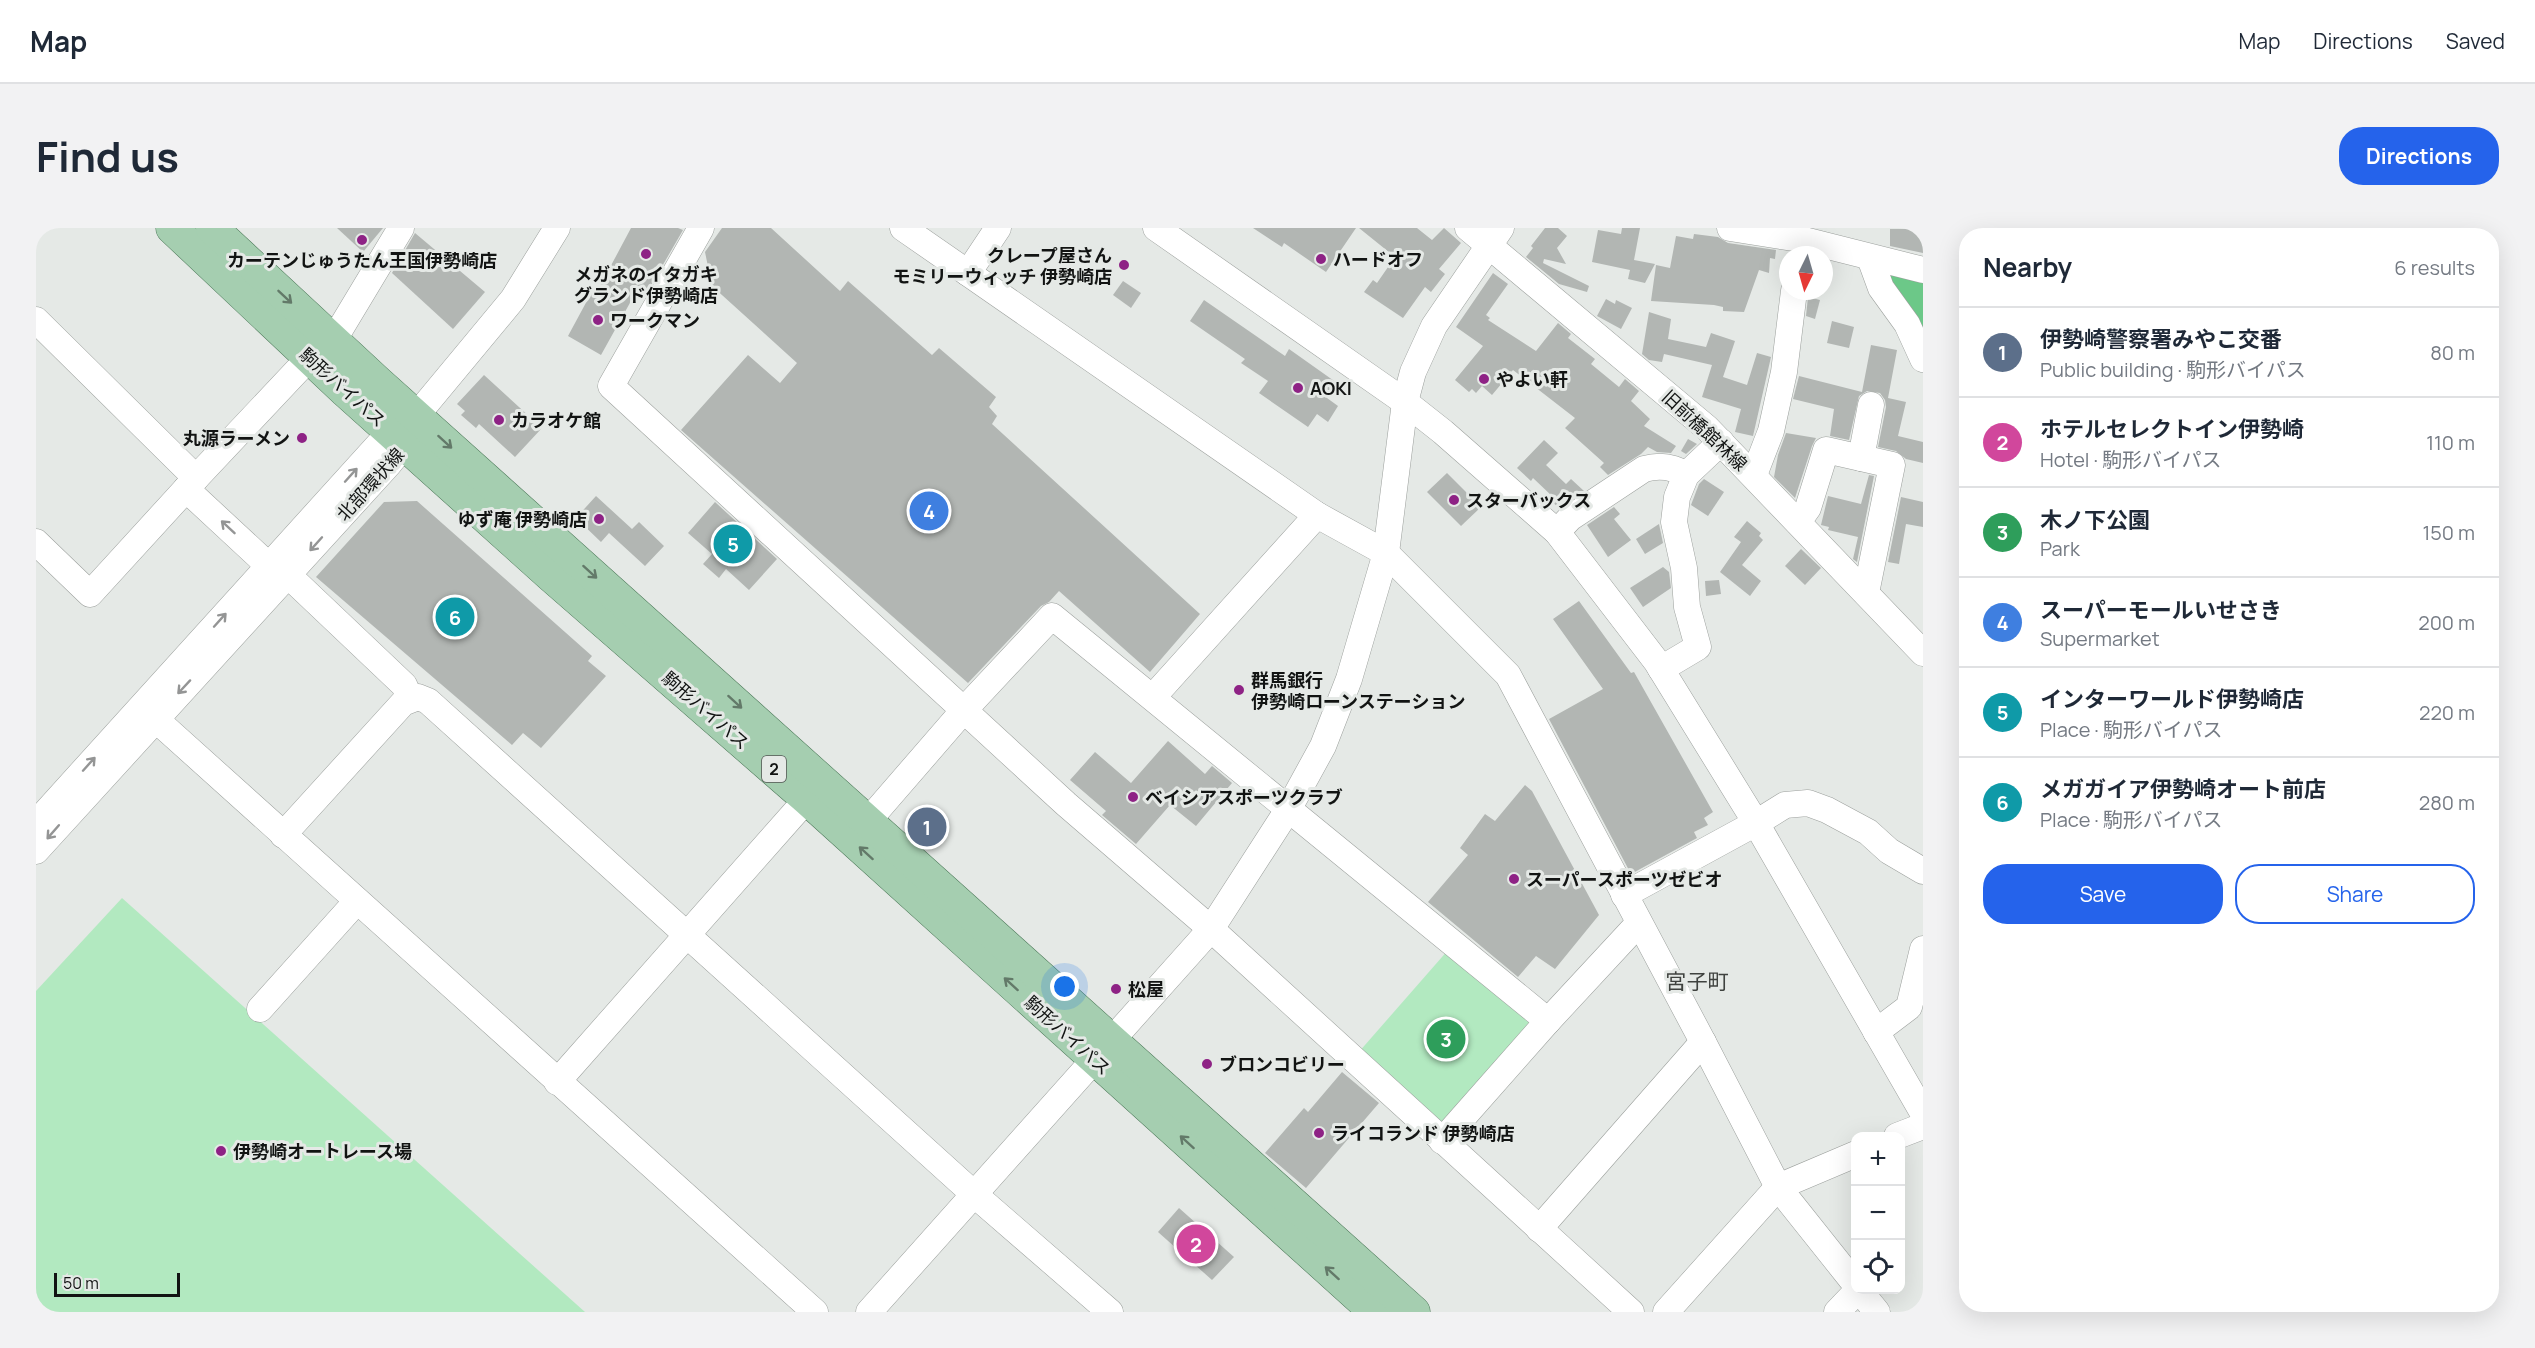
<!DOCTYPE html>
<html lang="en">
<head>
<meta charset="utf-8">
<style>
	:root { --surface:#fff; --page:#f2f2f3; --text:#1f2937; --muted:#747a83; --line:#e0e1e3; --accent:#2563eb }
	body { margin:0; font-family:Manrope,"Noto Sans JP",sans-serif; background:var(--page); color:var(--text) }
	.controls { position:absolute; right:18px; bottom:18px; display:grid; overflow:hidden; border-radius:12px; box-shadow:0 6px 24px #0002 }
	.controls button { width:54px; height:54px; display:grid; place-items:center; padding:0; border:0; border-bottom:2px solid var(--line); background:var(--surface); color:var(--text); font:30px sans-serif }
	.compass { position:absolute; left:1743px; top:18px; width:54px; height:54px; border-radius:50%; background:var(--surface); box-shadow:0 6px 24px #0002; rotate:185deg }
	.scale { position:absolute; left:18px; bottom:15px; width:126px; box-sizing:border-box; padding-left:6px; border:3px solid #121413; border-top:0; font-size:16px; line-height:21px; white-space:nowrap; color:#121413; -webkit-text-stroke:4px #e5e9e6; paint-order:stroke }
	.you { position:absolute; left:1029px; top:759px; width:21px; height:21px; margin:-15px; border:4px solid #fff; border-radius:50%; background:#1a73e8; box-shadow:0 0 0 9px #1a73e833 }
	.badge { display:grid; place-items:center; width:39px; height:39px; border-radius:50%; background:var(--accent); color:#fff; font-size:20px; font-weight:700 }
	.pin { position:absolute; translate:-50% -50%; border:3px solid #fff; box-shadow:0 2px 6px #0006 }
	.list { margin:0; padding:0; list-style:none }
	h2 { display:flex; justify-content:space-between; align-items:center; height:78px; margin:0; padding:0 24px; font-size:26px }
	h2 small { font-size:20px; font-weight:400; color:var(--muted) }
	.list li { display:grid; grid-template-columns:39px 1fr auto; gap:18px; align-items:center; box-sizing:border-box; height:90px; padding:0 24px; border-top:2px solid var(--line) }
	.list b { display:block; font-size:22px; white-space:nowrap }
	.list p { margin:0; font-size:20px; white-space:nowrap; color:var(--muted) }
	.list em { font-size:20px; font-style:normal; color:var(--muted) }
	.actions { display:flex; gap:12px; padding:18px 24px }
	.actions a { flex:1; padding:14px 0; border:2px solid var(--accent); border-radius:24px; text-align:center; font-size:21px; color:var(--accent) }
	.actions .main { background:var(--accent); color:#fff }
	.icon { flex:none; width:33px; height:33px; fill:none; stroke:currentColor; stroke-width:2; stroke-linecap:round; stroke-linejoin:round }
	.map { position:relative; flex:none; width:1887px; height:1084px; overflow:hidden; border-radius:24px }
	header { display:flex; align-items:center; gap:36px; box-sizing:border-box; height:84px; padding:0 30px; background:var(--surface); border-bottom:2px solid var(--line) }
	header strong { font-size:28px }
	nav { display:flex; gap:33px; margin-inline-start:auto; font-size:21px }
	.intro { display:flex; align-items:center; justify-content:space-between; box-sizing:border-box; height:144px; padding:0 36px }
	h1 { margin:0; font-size:42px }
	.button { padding:15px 27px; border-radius:24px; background:var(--accent); color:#fff; font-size:21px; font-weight:700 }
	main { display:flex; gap:36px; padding:0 36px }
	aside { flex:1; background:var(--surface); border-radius:24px; box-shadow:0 6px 24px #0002 }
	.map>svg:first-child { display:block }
</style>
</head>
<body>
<header>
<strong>Map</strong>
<nav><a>Map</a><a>Directions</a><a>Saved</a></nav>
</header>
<div class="intro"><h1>Find us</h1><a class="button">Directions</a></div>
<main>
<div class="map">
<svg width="1887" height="1084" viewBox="0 0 1887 1084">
	<rect width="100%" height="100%" fill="#e5e9e6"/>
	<g fill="#b2e9c0">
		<polygon points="86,670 549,1084 0,1084 0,763"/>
		<polygon points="1413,721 1497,791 1406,899 1322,825"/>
	</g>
	<polygon fill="#6cc888" points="1848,44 1887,51 1887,116"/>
	<g fill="#b2b6b3">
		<polygon points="301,0 347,0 327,24"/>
		<polygon points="595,0 642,0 647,2 609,68 600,64 565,127 532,108 559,58 563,60"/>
		<polygon points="686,0 735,0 804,63 812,53 896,127 903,120 960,169 953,179 961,188 956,196 1164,386 1114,444 1023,363 1013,374 1005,378 932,455 645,202 712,127 744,155 761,135 676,58 669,24"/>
		<polygon points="1217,0 1320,0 1290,44 1248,15 1246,19"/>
		<polygon points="1323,0 1381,0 1396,12 1408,0 1425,15 1403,41 1409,46 1395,64 1389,59 1367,90 1328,64 1337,52 1341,55 1359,29"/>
		<polygon points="1509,0 1522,0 1531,8 1521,20 1530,36 1508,31 1507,35 1553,58 1551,64 1523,56 1490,29 1497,20 1495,18"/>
		<polygon points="1586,0 1604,0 1598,32 1619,36 1609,55 1592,51 1594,42 1556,34 1562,2 1585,6"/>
		<polygon points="1854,1 1887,1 1887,25 1854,18"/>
		<polygon points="379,5 449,64 417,101 356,45"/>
		<polygon points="1658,6 1682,9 1692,15 1740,22 1739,31 1734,30 1733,45 1723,42 1708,84 1687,83 1687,79 1678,77 1615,73 1620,37 1634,40 1640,8 1657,11"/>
		<polygon points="1457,45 1472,56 1450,87 1454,90 1452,92 1500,123 1522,95 1535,106 1532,110 1559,131 1555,136 1583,159 1589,151 1603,163 1595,173 1614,191 1608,198 1640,218 1635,225 1621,224 1612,219 1605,226 1572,247 1564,239 1568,235 1529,200 1539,190 1477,142 1456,167 1446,158 1440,165 1436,161 1433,164 1419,152 1447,118 1420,99"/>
		<polygon points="1087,53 1105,65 1095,80 1077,67"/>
		<polygon points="1772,69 1784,72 1779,91 1770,88"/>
		<polygon points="1570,71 1579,76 1580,72 1596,80 1585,101 1561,88"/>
		<polygon points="1168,72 1249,128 1253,121 1301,155 1291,170 1302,178 1292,194 1281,186 1272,199 1223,165 1232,153 1205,135 1209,131 1154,93"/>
		<polygon points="1613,84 1635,91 1632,111 1670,119 1675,105 1699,113 1687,149 1711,157 1721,125 1735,129 1717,208 1699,204 1705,181 1666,169 1676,137 1628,126 1626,134 1613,132 1606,126"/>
		<polygon points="1796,93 1818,99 1813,120 1791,115"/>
		<polygon points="1835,117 1861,122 1852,170 1870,174 1862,208 1887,214 1887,235 1870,231 1860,223 1842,219 1850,179 1849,172 1844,165 1831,163 1823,168 1813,212 1794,208 1798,181 1757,171 1763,148 1826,164"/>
		<polygon points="448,147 506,200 479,229 443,196 440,200 425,187 429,183 421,176"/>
		<polygon points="1750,205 1780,210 1776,218 1759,270 1738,249 1742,227"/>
		<polygon points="1652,211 1661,216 1650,226 1645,223"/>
		<polygon points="1508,212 1522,225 1510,237 1530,256 1535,251 1548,263 1523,280 1514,272 1517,269 1497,250 1495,253 1481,240"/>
		<polygon points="1411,245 1445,279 1425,298 1391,264"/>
		<polygon points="1833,247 1838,248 1821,334 1817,331 1822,309 1792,302 1793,299 1785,297 1792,268 1825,276"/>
		<polygon points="1668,251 1688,264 1672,288 1655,277 1663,256"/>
		<polygon points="560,268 596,301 603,294 628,318 609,338 573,305 565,314 540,290"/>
		<polygon points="1865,269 1887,274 1887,299 1870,296 1863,336 1852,334"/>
		<polygon points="381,273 556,428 552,433 570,448 505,520 487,505 476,517 280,349 348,274"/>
		<polygon points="679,274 741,331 713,362 690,341 683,350 667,336 676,326 652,305"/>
		<polygon points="1578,279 1584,286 1578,291 1595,312 1572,329 1551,297"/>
		<polygon points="1711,293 1725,305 1723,308 1727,312 1706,337 1725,353 1714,368 1684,344 1705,314 1698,309"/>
		<polygon points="1623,296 1627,315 1609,326 1600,311"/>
		<polygon points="1765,321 1785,340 1769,357 1749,338"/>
		<polygon points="1627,339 1633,344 1635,360 1607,379 1594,360"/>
		<polygon points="1683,352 1685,366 1670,368 1669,353"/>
		<polygon points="1543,373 1595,445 1598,444 1677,584 1668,590 1672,597 1658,604 1661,610 1595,646 1513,491 1567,461 1517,391"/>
		<polygon points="1132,513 1169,546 1176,538 1196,555 1160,598 1134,577 1100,616 1066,587 1070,583 1034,552 1059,524 1095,555"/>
		<polygon points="1489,557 1496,563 1563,687 1519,741 1500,728 1482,749 1392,674 1432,627 1424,620 1449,586 1459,593"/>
		<polygon points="1306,844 1343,875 1270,960 1229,925 1268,880 1272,884"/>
		<polygon points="1143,980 1198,1029 1176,1052 1122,1004"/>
	</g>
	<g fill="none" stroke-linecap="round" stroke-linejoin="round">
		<defs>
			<g id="minor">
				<polyline points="665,0 575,158 1030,576 1175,701 1595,1084"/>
				<polyline points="867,0 1281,287 1350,325 1472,447 1667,814 1742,959 1820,1057"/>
				<polyline points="1120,0 1369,174 1407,204 1521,304 1620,433 1720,595 1887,885"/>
				<polyline points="1432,0 1671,200 1887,425"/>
				<polyline points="1694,0 1764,11 1887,42"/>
				<polyline points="1834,30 1845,60 1871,96 1887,131"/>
				<polyline points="932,45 962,0"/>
				<polyline points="0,92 160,250 54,366 0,314"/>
				<polyline points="297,113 365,0"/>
				<polyline points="1825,230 1835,177"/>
				<polyline points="1718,247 1735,203 1748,144 1758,63"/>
				<polyline points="160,250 274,129"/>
				<polyline points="150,261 233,338"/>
				<polyline points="1762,294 1772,280 1790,222 1856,237 1830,365"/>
				<path d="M1521,304l13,-14 74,-49c15,-4 29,-3 42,6"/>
				<polyline points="252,347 368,457 374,470"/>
				<polyline points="1625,441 1662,419 1651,379 1648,340 1638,294 1641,269 1650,247 1685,214"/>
				<polyline points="1117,469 1281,287"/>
				<polyline points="106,479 779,1084"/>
				<polyline points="831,594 928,482 1016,388 1512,793"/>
				<polyline points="0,595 355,203 370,195"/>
				<polyline points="247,607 367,475 382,469 392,473 939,967 1074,1084"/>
				<polyline points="0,623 352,237 369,216 380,188 477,71 521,0"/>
				<polyline points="1588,667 1720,595 1749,577 1772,575 1791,582 1832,604 1853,623 1887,643"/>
				<polyline points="224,781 321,673"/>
				<polyline points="1840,804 1873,779 1887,721"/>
				<polyline points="521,854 771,571"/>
				<polyline points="1861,908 1887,898"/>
				<polyline points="1406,913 1512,793 1602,696"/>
				<polyline points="1503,1001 1667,814"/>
				<polyline points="1823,1062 1841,1084"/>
				<polyline points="833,1084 1175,701 1253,580 1287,518 1313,451 1350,325 1369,174 1377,144 1398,98 1465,0"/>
				<polyline points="1630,1084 1742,959 1820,926"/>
				<polyline points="1801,1084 1822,1062"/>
			</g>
			<g id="major">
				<polyline points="136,0 309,163 515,348 771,571 1339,1084"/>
				<polyline points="176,0 342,154 1378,1084"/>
			</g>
		</defs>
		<use href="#minor" stroke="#9ca09d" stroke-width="27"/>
		<use href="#major" stroke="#4b7757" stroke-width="33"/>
		<use href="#minor" stroke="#fff" stroke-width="26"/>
		<use href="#major" stroke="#a5ceb0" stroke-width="32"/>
	</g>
	<defs><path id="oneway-shaft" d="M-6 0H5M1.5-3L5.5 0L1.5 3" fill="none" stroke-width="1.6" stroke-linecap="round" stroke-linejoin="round" transform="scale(1.5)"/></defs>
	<g stroke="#637a69">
		<use href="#oneway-shaft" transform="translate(249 69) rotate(43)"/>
		<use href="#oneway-shaft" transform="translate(409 214) rotate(42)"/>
		<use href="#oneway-shaft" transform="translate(554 344) rotate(42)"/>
		<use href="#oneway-shaft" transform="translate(699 474) rotate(42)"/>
		<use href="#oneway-shaft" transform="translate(830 625) rotate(-138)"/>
		<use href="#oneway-shaft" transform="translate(975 756) rotate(-138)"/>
		<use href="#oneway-shaft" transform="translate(1151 914) rotate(-138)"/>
		<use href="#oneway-shaft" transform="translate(1296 1045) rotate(-138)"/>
	</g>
	<g stroke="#949595">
		<use href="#oneway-shaft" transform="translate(315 247) rotate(-48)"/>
		<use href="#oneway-shaft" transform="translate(192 299) rotate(-137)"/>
		<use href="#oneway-shaft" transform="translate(280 316) rotate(132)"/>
		<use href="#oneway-shaft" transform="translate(184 392) rotate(-48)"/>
		<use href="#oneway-shaft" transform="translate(148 459) rotate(133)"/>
		<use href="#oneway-shaft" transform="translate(53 536) rotate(-48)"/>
		<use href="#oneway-shaft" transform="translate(17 604) rotate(131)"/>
	</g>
	<g fill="#8e2285" stroke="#e5e9e6" stroke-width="2">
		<circle cx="326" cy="12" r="6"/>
		<circle cx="610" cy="26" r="6"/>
		<circle cx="1285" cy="31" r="6"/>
		<circle cx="1088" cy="37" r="6"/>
		<circle cx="562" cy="92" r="6"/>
		<circle cx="1448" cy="151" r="6"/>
		<circle cx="1262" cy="160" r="6"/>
		<circle cx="463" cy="192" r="6"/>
		<circle cx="266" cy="210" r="6"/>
		<circle cx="1418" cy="272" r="6"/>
		<circle cx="563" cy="291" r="6"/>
		<circle cx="1203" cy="462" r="6"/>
		<circle cx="1097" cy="569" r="6"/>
		<circle cx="1478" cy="651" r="6"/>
		<circle cx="1080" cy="761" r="6"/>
		<circle cx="1171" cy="836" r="6"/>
		<circle cx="1283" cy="905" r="6"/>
		<circle cx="185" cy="923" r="6"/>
	</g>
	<g text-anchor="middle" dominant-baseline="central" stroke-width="6" stroke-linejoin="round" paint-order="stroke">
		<rect fill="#e5e9e6" stroke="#515452" stroke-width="1.5" x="726" y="528" width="24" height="26" rx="4.5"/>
		<g font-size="16" font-weight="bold" fill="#121413">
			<text x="738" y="541">2</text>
		</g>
		<g font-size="18" font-weight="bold" fill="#121413" stroke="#e5e9e6" text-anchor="start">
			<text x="1076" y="27" text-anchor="end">クレープ屋さん<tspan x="1076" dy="21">モミリーウィッチ 伊勢崎店</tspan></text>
			<text x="1297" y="31">ハードオフ</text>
			<text x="326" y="32" text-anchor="middle">カーテンじゅうたん王国伊勢崎店</text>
			<text x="610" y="46" text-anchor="middle">メガネのイタガキ<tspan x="610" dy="21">グランド伊勢崎店</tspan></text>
			<text x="574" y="92">ワークマン</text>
			<text x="1460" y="151">やよい軒</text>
			<text x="1274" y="160">AOKI</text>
			<text x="475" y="192">カラオケ館</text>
			<text x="254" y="210" text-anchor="end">丸源ラーメン</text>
			<text x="1430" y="272">スターバックス</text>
			<text x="551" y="291" text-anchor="end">ゆず庵 伊勢崎店</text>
			<text x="1215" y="452">群馬銀行<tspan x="1215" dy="21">伊勢崎ローンステーション</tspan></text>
			<text x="1109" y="569">ベイシアスポーツクラブ</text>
			<text x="1490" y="651">スーパースポーツゼビオ</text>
			<text x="1092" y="761">松屋</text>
			<text x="1183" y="836">ブロンコビリー</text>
			<text x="1295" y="905">ライコランド 伊勢崎店</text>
			<text x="197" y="923">伊勢崎オートレース場</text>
		</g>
		<g font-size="18" fill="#121413" stroke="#e5e9e6">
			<text transform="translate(307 159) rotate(42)">駒形バイパス</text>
			<text transform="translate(1669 202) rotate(43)">旧前橋館林線</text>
			<text transform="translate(334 256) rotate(-48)">北部環状線</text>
			<text transform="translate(670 482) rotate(41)">駒形バイパス</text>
			<text transform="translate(1032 807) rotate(42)">駒形バイパス</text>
		</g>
		<g font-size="21" fill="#3f423f" stroke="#e5e9e6">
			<text x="1661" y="753">宮子町</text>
		</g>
	</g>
</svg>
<div class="controls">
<button>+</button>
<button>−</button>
<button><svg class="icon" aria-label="locate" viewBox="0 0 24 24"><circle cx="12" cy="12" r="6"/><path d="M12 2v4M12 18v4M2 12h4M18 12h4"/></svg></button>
</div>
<svg class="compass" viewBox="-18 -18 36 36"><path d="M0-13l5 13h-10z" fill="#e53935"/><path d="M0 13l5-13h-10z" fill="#747a83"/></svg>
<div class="scale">50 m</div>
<div class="you"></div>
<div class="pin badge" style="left:891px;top:599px;background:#5c6f8a">1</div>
<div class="pin badge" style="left:1160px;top:1016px;background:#d1479c">2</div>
<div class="pin badge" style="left:1410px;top:811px;background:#2e9e5b">3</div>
<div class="pin badge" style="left:893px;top:283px;background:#3f7fe0">4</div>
<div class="pin badge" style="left:697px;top:316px;background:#0f9aa8">5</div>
<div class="pin badge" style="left:419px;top:389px;background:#0f9aa8">6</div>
</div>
<aside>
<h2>Nearby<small>6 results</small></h2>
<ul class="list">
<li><span class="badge" style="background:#5c6f8a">1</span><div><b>伊勢崎警察署みやこ交番</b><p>Public building · 駒形バイパス</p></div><em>80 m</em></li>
<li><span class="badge" style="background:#d1479c">2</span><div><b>ホテルセレクトイン伊勢崎</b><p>Hotel · 駒形バイパス</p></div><em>110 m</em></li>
<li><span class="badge" style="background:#2e9e5b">3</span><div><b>木ノ下公園</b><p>Park</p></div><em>150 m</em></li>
<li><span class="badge" style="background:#3f7fe0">4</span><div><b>スーパーモールいせさき</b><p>Supermarket</p></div><em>200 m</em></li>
<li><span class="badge" style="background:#0f9aa8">5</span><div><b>インターワールド伊勢崎店</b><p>Place · 駒形バイパス</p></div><em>220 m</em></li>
<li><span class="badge" style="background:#0f9aa8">6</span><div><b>メガガイア伊勢崎オート前店</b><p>Place · 駒形バイパス</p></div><em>280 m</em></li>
</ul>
<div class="actions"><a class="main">Save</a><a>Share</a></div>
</aside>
</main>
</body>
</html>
